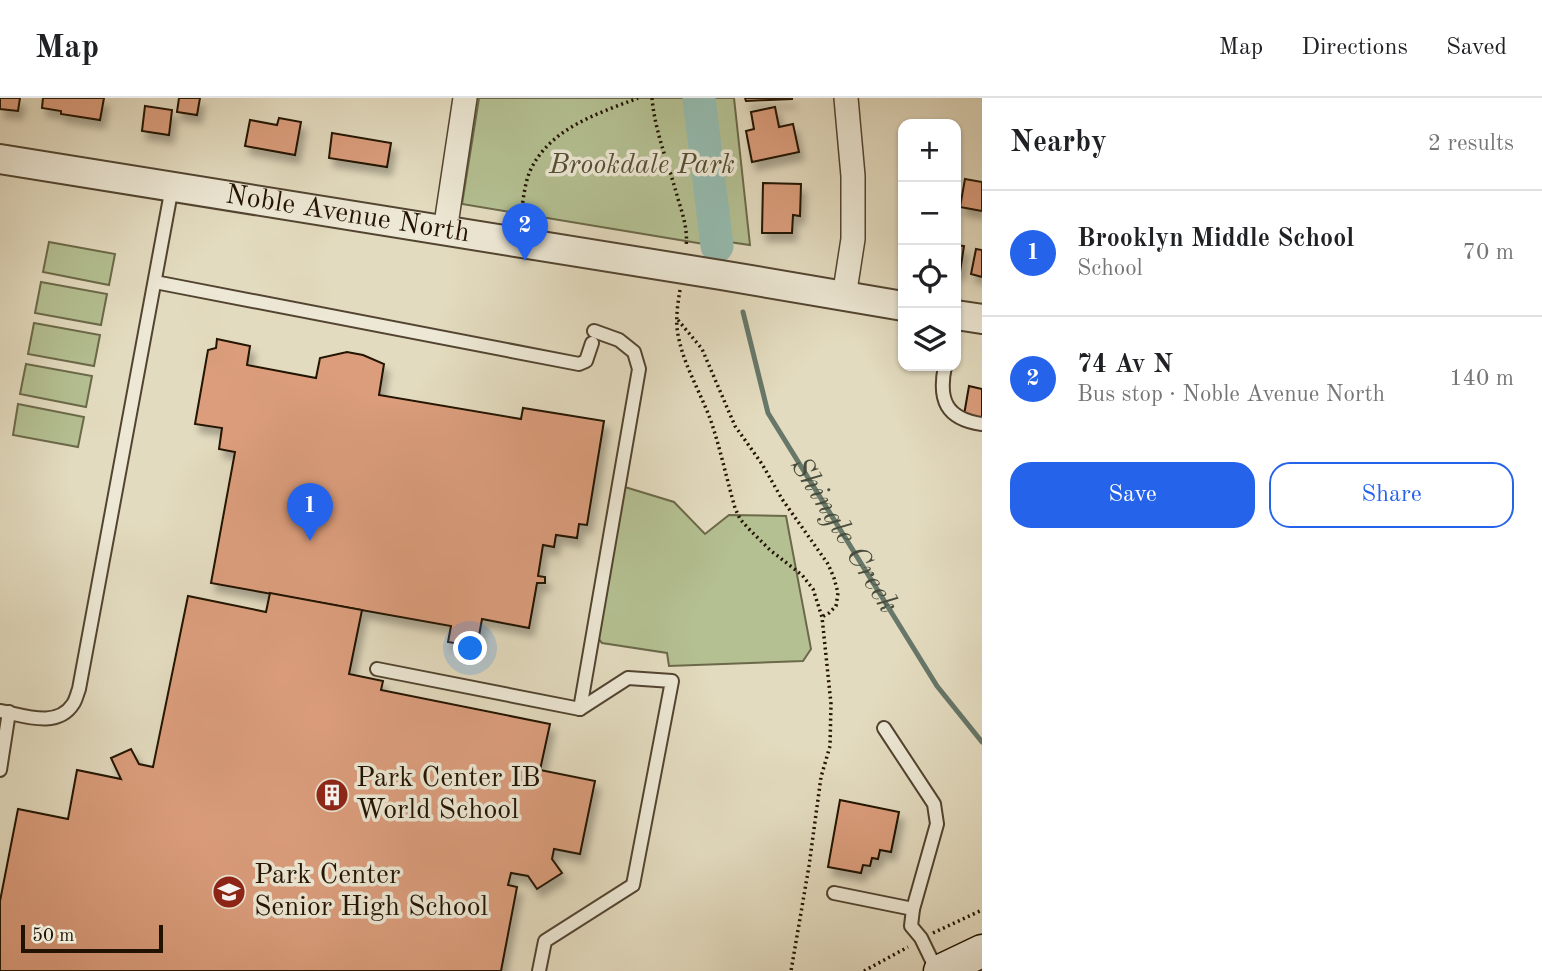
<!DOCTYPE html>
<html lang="en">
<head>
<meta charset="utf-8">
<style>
	:root { --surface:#fff; --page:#f6f6f6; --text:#202124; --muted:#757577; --line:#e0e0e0; --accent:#2563eb }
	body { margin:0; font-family:"Old Standard TT",serif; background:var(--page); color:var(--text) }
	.controls { position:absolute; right:21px; top:21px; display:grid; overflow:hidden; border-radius:14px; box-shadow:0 2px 5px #0004 }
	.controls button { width:63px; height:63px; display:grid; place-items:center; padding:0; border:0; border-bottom:2px solid var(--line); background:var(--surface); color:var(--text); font:35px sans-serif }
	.scale { position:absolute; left:21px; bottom:18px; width:142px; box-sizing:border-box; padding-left:7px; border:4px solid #221200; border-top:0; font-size:19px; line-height:24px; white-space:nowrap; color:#221200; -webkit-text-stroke:5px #ede8d5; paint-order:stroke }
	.you { position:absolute; left:471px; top:551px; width:24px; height:24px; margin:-18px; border:5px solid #fff; border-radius:50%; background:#1a73e8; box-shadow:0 0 0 10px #1a73e833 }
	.badge { display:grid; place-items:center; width:46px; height:46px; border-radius:50%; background:var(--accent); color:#fff; font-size:23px; font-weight:700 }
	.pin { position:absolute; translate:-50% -58px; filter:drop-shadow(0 2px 4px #0008) }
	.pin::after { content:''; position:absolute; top:37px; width:24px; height:21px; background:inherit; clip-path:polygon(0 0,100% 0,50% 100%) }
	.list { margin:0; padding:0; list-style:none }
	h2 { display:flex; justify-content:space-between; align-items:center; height:91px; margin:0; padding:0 28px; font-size:30px }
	h2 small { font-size:23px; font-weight:400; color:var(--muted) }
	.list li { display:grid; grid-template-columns:46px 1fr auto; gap:21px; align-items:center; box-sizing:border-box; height:126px; padding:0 28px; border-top:2px solid var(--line) }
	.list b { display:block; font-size:26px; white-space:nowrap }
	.list p { margin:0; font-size:23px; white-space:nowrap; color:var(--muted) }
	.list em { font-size:23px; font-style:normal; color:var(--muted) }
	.actions { display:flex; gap:14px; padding:21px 28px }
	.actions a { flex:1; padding:16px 0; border:2px solid var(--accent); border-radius:21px; text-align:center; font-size:24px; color:var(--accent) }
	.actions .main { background:var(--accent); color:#fff }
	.icon { flex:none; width:38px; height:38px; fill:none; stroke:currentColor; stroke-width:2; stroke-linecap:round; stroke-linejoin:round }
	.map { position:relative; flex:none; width:982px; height:873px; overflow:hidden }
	header { display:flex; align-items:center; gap:42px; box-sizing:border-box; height:98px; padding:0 35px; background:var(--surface); border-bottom:2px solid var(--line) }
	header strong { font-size:33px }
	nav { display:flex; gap:38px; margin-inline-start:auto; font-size:24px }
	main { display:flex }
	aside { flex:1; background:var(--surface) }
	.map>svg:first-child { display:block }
</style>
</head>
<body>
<header>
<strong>Map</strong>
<nav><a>Map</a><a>Directions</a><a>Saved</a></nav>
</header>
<main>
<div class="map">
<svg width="982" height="873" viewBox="0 0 982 873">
	<defs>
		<filter id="shadow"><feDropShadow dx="4.5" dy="8" stdDeviation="3.5" flood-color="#0004"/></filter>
	</defs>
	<rect width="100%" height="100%" fill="#e3dbbf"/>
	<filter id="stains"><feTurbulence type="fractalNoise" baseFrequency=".00286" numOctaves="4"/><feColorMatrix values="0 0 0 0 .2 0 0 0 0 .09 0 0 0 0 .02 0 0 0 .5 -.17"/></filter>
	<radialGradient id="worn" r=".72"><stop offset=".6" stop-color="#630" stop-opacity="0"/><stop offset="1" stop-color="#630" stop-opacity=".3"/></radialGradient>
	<g fill="#b4c092" stroke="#6b6949" stroke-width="2">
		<polygon points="479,0 734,0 750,147 722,143 722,149 462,106"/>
		<polygon points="49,144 115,156 109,187 43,174"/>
		<polygon points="41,184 107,196 101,227 35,215"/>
		<polygon points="34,225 100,237 94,268 28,256"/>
		<polygon points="26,266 92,278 86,309 20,296"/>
		<polygon points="18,306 84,319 78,349 13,337"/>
		<polygon points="615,386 674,404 705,436 729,417 786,418 811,551 803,563 669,568 667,555 602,545 591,532"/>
	</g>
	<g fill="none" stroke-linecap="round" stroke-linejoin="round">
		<path stroke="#677769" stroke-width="5" id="s1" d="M743,214l25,101 169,273 45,56"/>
		<polyline stroke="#95bbaf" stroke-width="33" points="699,0 717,148"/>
	</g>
	<g fill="#db9d7b" stroke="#221200" stroke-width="2" filter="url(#shadow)">
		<polygon points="0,0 20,0 18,13 0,11"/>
		<polygon points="43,0 104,0 100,22 61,16 61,13 42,10"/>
		<polygon points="179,0 200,0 197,17 177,14"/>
		<polygon points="745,0 792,0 792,1 746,3"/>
		<polygon points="145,8 172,12 169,37 142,33"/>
		<polygon points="775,9 779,29 793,26 799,54 752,64 746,33 754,31 751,14"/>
		<polygon points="279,20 301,24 295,57 245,48 250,22 277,27"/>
		<polygon points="332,35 391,45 387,69 329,60"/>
		<polygon points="965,81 982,84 982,113 960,109"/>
		<polygon points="763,85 801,86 800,118 793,117 792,135 762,135"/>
		<polygon points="956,147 964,148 960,174 956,173"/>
		<polygon points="976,151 982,152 982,179 971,176"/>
		<polygon points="217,241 250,248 247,267 316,280 320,260 347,254 363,257 384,266 379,297 521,321 523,310 604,323 587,427 579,426 577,440 556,437 554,449 543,447 538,478 545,479 545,485 537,485 529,530 482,521 477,549 448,544 451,528 211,485 235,354 219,351 222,330 195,326 208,252 216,250"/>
		<polygon points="969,288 982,291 982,320 964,317"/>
		<polygon points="270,495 362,512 349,576 383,583 381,592 550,626 540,672 595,683 580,756 554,751 552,761 562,775 537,791 528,778 511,775 508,787 517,789 501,873 0,873 0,803 18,711 68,721 77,672 121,681 111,660 131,651 139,666 153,669 188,498 266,514"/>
		<polygon points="840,702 899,714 891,754 880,752 878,761 872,760 870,768 863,767 861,775 828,769"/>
	</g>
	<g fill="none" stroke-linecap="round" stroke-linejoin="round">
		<defs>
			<g id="service">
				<polyline points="155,184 579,266 586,263 592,245"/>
				<path d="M945,268c-7,34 1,53 37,58"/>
				<polyline points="377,571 580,611 628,580 672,583 633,787 545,843 539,873"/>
				<polyline points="580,611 639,271 634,254 619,242 594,233"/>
				<path d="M0,613c23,4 57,18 73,-7 3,-4 4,-10 6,-15l93,-502"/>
				<polyline points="884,630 934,706 937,726 913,811 911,828 921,840 937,873"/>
				<polyline points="0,672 9,614"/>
				<polyline points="834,795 913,811"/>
			</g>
			<g id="minor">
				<polyline points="445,133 465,0"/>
				<polyline points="844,199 853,141 853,78 846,0"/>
			</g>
			<g id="tertiary">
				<path id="s2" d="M0,61l721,116 182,31"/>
				<polyline points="956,217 982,221"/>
			</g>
			<polyline id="secondary" points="940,873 982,853"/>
		</defs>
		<use href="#service" stroke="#524430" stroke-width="16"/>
		<use href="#minor" stroke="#524430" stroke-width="26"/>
		<use href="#tertiary" stroke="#524430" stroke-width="32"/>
		<use href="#secondary" stroke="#221200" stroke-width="35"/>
		<g stroke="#221200" stroke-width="3.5" stroke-dasharray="2 3.5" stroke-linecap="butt">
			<path d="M652,0c3,35 17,67 26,101 5,16 10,31 8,48"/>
			<path d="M520,121c3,-15 4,-34 10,-48 20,-43 67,-57 108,-73"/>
			<path d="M680,192c-2,12 -4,25 -3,38 4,34 24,64 35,96 9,28 15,56 23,84l5,11 8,9 22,22 32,25 11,14 9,28 9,87 -1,42 -9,31 -12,89 -18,105"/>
			<polyline points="678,222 702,251 735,328 762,366 782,401 828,466 834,480 838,495 836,508 829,515 822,519"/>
			<polyline points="933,835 982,812"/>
			<polyline points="864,873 908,849"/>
		</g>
		<use href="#service" stroke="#ede8d5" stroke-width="12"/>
		<use href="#minor" stroke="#ede8d5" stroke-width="23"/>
		<use href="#tertiary" stroke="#ede8d5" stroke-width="28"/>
		<use href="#secondary" stroke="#ede8d5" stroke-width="32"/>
	</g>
	<defs>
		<symbol id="building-disc" viewBox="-11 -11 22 22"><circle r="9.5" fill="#8f2418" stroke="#ede8d5"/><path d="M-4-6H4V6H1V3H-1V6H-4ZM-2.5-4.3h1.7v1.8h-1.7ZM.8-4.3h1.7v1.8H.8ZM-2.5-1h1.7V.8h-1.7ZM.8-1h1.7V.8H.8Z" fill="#fff"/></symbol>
		<symbol id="school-disc" viewBox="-11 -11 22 22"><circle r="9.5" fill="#8f2418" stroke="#ede8d5"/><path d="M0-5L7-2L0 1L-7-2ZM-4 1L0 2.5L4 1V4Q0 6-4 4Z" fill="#fff"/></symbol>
	</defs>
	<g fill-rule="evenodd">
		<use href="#building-disc" x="313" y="678" width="38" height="38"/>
		<use href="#school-disc" x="210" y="775" width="38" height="38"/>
	</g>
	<g text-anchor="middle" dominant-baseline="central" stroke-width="7" stroke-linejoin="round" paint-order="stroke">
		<g font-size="28" font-style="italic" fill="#554f33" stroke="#ede8d5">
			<text x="642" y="68">Brookdale Park</text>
		</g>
		<g font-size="28" fill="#221200" stroke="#ede8d5">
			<text stroke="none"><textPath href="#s2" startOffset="352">Noble Avenue North</textPath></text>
		</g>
		<g font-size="28" fill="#221200" stroke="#ede8d5" text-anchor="start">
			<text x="356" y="681">Park Center IB<tspan x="356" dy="32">World School</tspan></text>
			<text x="254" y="778">Park Center<tspan x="254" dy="32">Senior High School</tspan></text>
		</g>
		<g font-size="30" font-style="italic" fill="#4a4d3d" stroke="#ede8d5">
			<text stroke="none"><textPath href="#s1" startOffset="248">Shingle Creek</textPath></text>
		</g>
	</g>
	<rect width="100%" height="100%" filter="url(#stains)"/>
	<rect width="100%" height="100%" fill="url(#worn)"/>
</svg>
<div class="controls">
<button>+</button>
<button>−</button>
<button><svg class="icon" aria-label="locate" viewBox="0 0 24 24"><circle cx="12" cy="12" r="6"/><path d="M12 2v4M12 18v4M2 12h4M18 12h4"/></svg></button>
<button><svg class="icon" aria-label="layers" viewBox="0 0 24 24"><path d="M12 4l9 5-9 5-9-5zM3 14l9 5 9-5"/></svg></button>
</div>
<div class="scale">50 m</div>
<div class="you"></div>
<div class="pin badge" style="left:310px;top:443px">1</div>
<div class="pin badge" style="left:525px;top:163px">2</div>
</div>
<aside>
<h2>Nearby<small>2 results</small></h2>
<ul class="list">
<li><span class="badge">1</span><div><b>Brooklyn Middle School</b><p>School</p></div><em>70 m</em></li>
<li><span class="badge">2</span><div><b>74 Av N</b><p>Bus stop · Noble Avenue North</p></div><em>140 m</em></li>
</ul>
<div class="actions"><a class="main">Save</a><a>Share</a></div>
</aside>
</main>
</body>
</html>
